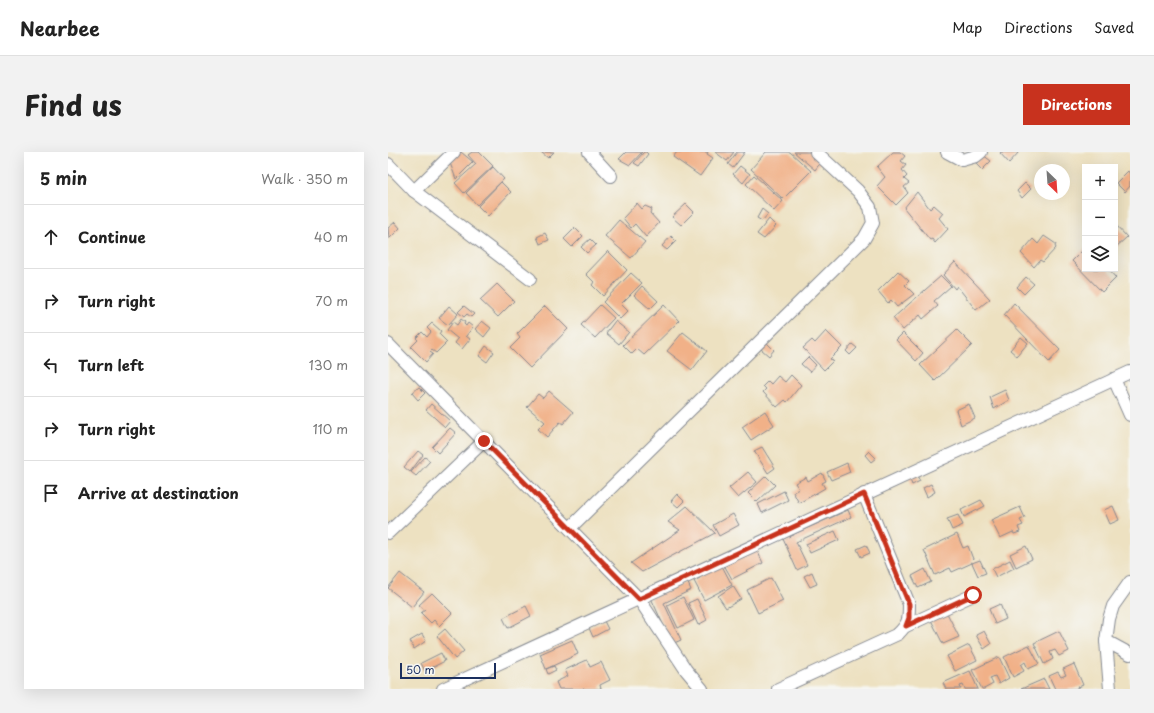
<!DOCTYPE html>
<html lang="en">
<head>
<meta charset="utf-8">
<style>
	:root { --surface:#fff; --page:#f2f2f2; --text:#222; --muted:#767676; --line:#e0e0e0; --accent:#c8321e }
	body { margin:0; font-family:"Playpen Sans",sans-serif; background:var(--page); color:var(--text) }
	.controls { position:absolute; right:12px; top:12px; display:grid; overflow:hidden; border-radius:0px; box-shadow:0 4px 16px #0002 }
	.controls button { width:36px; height:36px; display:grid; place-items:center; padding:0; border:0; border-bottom:1px solid var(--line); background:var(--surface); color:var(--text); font:20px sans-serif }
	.compass { position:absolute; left:646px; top:12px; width:36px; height:36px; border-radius:50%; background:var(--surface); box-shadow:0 4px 16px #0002; rotate:155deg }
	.scale { position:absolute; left:12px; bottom:10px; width:96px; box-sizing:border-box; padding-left:4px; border:2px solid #1b2f5e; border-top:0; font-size:11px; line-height:14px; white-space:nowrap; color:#1b2f5e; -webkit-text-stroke:3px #f6f6f2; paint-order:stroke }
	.stop { position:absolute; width:12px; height:12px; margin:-9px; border:3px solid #c8321e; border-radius:50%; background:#fff }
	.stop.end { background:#c8321e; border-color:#fff; box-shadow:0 1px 4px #0008 }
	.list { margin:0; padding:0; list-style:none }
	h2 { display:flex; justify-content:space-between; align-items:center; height:52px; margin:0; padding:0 16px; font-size:17px }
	h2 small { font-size:13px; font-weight:400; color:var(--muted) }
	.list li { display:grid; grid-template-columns:26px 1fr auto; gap:12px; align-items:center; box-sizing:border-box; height:64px; padding:0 16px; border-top:1px solid var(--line) }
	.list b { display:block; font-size:15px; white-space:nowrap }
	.list em { font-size:13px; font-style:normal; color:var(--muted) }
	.icon { flex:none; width:22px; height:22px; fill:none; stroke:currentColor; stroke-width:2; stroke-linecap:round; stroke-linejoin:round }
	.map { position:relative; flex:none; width:742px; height:537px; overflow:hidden; border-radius:0px }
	header { display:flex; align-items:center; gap:24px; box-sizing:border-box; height:56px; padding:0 20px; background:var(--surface); border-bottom:1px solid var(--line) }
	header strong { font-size:19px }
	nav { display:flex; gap:22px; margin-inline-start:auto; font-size:14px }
	.intro { display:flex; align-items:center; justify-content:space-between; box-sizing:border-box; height:96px; padding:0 24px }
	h1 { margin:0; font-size:28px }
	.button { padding:10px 18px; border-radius:0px; background:var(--accent); color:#fff; font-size:14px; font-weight:700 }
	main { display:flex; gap:24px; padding:0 24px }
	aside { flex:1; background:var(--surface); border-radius:0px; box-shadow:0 4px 16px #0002 }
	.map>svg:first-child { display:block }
</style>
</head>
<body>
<header>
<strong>Nearbee</strong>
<nav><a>Map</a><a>Directions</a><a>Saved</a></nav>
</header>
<div class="intro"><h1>Find us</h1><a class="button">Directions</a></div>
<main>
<aside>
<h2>5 min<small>Walk · 350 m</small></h2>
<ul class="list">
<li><svg class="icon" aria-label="ahead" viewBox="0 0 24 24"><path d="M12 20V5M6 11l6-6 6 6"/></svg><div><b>Continue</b></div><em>40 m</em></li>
<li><svg class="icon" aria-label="right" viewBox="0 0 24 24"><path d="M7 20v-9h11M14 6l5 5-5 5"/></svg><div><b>Turn right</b></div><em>70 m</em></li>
<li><svg class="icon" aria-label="left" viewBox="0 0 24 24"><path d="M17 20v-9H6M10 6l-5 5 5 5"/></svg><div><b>Turn left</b></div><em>130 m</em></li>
<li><svg class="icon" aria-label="right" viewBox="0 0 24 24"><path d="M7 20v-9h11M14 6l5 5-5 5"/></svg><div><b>Turn right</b></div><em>110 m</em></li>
<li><svg class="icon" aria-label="arrive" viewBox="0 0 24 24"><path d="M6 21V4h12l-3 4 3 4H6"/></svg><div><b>Arrive at destination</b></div></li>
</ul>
</aside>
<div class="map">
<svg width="742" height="537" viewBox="0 0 742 537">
	<rect width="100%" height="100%" fill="#f6f6f2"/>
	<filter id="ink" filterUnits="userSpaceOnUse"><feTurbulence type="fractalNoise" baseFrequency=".025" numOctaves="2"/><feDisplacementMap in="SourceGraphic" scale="8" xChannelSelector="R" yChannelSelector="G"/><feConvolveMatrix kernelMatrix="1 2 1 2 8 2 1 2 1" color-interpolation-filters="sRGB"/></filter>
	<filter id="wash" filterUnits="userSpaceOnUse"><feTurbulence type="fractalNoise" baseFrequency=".012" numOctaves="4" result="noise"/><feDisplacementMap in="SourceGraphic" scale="16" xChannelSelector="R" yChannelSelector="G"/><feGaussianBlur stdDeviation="0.9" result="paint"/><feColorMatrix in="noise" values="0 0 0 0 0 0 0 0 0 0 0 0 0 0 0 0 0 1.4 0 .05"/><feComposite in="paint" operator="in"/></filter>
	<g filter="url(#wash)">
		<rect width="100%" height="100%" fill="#ede1c1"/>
		<g id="blocks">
			<g fill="#f1b188">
				<polygon points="71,0 73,0 85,10 68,27 62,11"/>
				<polygon points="84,0 91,0 105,14 76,41 67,31 88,12 80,3"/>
				<polygon points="153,0 166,0 160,6"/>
				<polygon points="238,0 254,0 242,13 231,7"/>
				<polygon points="256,0 258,0 260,2 251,14 246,11"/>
				<polygon points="289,0 320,0 319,2 325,6 312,24 285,5"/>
				<polygon points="327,0 346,0 339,9"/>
				<polygon points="349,0 357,0 345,16 340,12"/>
				<polygon points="378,0 402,0 423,19 395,47 363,17"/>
				<polygon points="406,0 422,0 433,10 427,18"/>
				<polygon points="505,0 512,0 517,4 513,9 518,13 514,18 519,24 516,27 521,31 516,35 520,41 508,53 489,34 497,25 489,15"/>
				<polygon points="613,0 631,0 621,11 612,1"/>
				<polygon points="595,3 603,9 594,18 588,12"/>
				<polygon points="352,14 362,22 355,31 345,22"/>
				<polygon points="105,15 116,27 89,53 78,41"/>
				<polygon points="740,19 742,22 742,34 737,40 728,31"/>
				<polygon points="366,23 395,49 386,59 358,32"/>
				<polygon points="113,30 123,40 100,64 90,54"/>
				<polygon points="637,31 643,37 634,46 629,39"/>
				<polygon points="529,40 542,57 546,53 555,61 551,66 560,77 547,91 544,87 542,88 516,56"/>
				<polygon points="249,51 254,57 257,54 264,57 262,61 271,71 258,85 247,72 243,76 235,66"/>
				<polygon points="298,52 306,60 293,73 284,65"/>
				<polygon points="374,57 380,62 374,69 369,66"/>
				<polygon points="381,67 388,74 376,87 369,82"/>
				<polygon points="231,68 257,90 243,106 217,84"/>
				<polygon points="7,70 12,76 1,87 0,76"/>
				<polygon points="727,72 739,85 727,96"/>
				<polygon points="187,76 195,84 184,95 176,87"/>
				<polygon points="157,81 161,88 152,92 149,85"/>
				<polygon points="283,84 288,89 279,98 274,94"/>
				<polygon points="656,84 668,92 667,94 668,96 655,110 652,108 646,115 633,101 645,87 650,92"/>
				<polygon points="202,87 208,93 199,101 193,95"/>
				<polygon points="697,96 697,117 720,117 728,126 714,140 684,109"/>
				<polygon points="220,99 239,118 215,144 204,133 206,130 198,122"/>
				<polygon points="567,110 602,147 588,158 569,134 567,137 555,123"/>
				<polygon points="510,119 521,129 517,133 526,142 509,155 503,148 500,151 490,139"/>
				<polygon points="243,121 254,131 233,152 240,159 232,167 215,150"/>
				<polygon points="553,124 563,134 546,149 550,154 535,167 532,163 515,178 505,166"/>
				<polygon points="638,125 646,132 636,142 629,135"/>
				<polygon points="109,132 126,149 110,165 92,148"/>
				<polygon points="254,134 270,149 262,157 246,143"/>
				<polygon points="626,151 672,198 661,210 616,163"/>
				<polygon points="212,153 226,166 207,186 193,173"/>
				<polygon points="276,153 291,169 256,203 249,197 244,202 235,193"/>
				<polygon points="61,154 70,162 60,173 51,166"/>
				<polygon points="76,154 86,162 83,165 79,162 76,165 70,160"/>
				<polygon points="157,154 180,177 142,216 122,196 132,186 129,182"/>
				<polygon points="73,167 77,170 76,172 78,174 80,171 85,175 78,184 82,187 74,197 67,191 70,187 59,178 65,170 69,173"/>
				<polygon points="94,169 103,176 96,185 87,177"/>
				<polygon points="227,169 241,180 231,192 218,181"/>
				<polygon points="44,171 53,179 51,182 59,190 48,201 44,198 42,200 45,202 38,210 23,195 30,188 28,186 34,180 39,185 43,180 39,176"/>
				<polygon points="569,178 584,193 547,229 532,213"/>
				<polygon points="438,179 454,195 442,207 445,209 436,218 415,196 424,188 427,191"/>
				<polygon points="295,180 319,199 304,218 279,199"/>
				<polygon points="515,181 535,201 528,209 508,188"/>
				<polygon points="633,185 640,191 629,204 622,198"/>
				<polygon points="379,191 386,198 381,204 373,197"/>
				<polygon points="464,192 469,196 462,203 458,199"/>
				<polygon points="98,194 106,200 99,210 91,204"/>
				<polygon points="420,205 428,213 422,220 413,212"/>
				<polygon points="403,223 413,233 399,250 397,248 389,255 375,240 378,237 375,234 380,229 383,232 390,224 397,230"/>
				<polygon points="31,235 37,241 30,248 24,241"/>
				<polygon points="617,238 621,248 606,257 602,245"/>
				<polygon points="161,239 185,260 175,272 172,270 159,285 150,277 157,270 139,255 150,242 155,246"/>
				<polygon points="43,252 62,269 57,275 38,258"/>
				<polygon points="581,252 587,266 573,273 568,258"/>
				<polygon points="377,259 386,273 363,288 354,275"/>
				<polygon points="62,276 68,281 50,301 44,295"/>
				<polygon points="374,295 387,316 380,321 366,299"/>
				<polygon points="30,299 35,303 22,320 16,315"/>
				<polygon points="481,299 488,306 483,310 477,303"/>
				<polygon points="37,305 42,309 28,324 23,320"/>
				<polygon points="459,311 462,320 443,328 439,320"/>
				<polygon points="360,320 369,330 350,346 341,336"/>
				<polygon points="434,321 438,329 434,331 437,336 411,351 405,340 411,337 407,331 418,325 420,329"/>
				<polygon points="528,322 532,329 524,333 521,325"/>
				<polygon points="378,324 387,333 369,350 360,341"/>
				<polygon points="543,332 547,340 539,345 535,336"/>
				<polygon points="396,339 400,348 374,361 370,352"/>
				<polygon points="289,342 296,349 290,355 283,349"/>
				<polygon points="593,348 597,354 576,365 573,358"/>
				<polygon points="299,354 327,381 254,420 243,411 292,378 280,370"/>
				<polygon points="725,354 731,368 722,372 716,358"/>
				<polygon points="632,355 637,366 632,368 635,373 630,375 632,380 626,382 625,380 612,386 603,368"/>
				<polygon points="460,358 463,365 408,390 419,413 409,418 395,387"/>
				<polygon points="345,362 351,373 331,384 325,373"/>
				<polygon points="570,363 575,373 564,378 559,367"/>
				<polygon points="447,379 451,388 422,401 418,392"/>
				<polygon points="569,382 575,396 580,394 585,407 583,409 584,411 564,420 562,416 547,423 536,398"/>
				<polygon points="478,393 482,401 473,405 469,397"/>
				<polygon points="638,394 644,407 628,415 622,402"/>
				<polygon points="368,396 375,411 344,427 336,413"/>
				<polygon points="592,408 598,421 590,424 584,411"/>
				<polygon points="622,408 626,416 608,425 604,417"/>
				<polygon points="333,412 344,433 316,448 306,429 312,426 311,424"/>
				<polygon points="537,417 543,430 530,436 524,424"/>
				<polygon points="424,420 429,432 422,435 416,424"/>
				<polygon points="12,421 36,440 24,455 0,436"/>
				<polygon points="383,426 395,449 370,461 359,438"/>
				<polygon points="299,429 303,438 276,451 293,488 284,492 263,446"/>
				<polygon points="345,434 353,447 338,456 330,444"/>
				<polygon points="44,441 64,461 51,474 46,468 43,471 33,461 37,458 31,453"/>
				<polygon points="295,445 306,468 290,476 279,453"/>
				<polygon points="309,447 319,468 310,473 300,451"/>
				<polygon points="612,452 618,467 607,472 601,457"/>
				<polygon points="138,454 143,464 120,476 115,466"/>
				<polygon points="559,461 571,485 555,492 543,468"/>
				<polygon points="216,469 220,477 205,485 201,476"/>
				<polygon points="57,477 76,499 67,507 49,484"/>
				<polygon points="596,479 603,492 596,497 588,483"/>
				<polygon points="671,479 681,499 671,504 667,498 662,500 665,507 656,512 646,491"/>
				<polygon points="34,482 38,489 26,497 22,489"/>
				<polygon points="184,488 190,502 158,517 152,502"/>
				<polygon points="581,493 589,508 567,519 559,504"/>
				<polygon points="641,493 651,512 640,517 637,510 633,513 636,519 625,525 616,505"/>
				<polygon points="53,501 57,509 37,519 33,511"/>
				<polygon points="611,505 621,526 611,532 607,524 602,526 605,532 596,537 594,537 584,518"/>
				<polygon points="199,508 202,515 213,510 222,528 212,533 213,537 171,537 168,530 180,524 177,518"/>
				<polygon points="686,512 695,533 686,537 667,537 661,524 670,520 673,525 678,523 675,517"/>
				<polygon points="166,514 168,518 160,522 158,517"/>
				<polygon points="582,519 590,537 577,537 575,533 572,534 573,537 558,537 555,531"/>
				<polygon points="656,527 661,537 633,537"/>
			</g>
		</g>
	</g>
	<g filter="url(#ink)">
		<use href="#blocks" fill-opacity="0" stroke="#848890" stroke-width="1"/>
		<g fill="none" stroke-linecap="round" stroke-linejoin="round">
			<defs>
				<g id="minor">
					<polyline points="201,0 223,24"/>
					<polyline points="559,0 574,8 588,4 593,0"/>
					<polyline points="0,12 26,39 142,127"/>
					<polyline points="26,39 66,0"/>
					<polyline points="0,192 251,447 298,518 314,537"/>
					<polyline points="726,227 742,263"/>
					<polyline points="182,376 476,87 485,71 482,55 470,39 428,0"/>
					<polyline points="0,381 96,289"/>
					<polyline points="742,430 725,454 721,467 718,489 742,502"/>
					<polyline points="518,474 585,443"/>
					<polyline points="718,489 722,537"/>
					<polyline points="55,537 742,220"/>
					<path d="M390,537l120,-55c11,-11 11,-14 11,-30l-45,-110"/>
				</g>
			</defs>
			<use href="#minor" stroke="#848890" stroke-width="14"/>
			<use href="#minor" stroke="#fff" stroke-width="12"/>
		</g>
	</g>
	<g fill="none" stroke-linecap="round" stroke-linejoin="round" filter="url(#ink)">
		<polyline stroke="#c8321e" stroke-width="5" points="96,289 251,447 476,342 521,452 521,466 518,474 585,443"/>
	</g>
</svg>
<div class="controls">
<button>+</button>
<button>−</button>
<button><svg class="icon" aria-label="layers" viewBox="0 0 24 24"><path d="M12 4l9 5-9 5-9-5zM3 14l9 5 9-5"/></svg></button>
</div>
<svg class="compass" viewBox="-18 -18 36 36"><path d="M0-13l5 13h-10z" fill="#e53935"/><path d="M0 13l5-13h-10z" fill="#767676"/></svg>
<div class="scale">50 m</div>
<div class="stop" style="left:585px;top:443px"></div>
<div class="stop end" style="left:96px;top:289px"></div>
</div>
</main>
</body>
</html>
